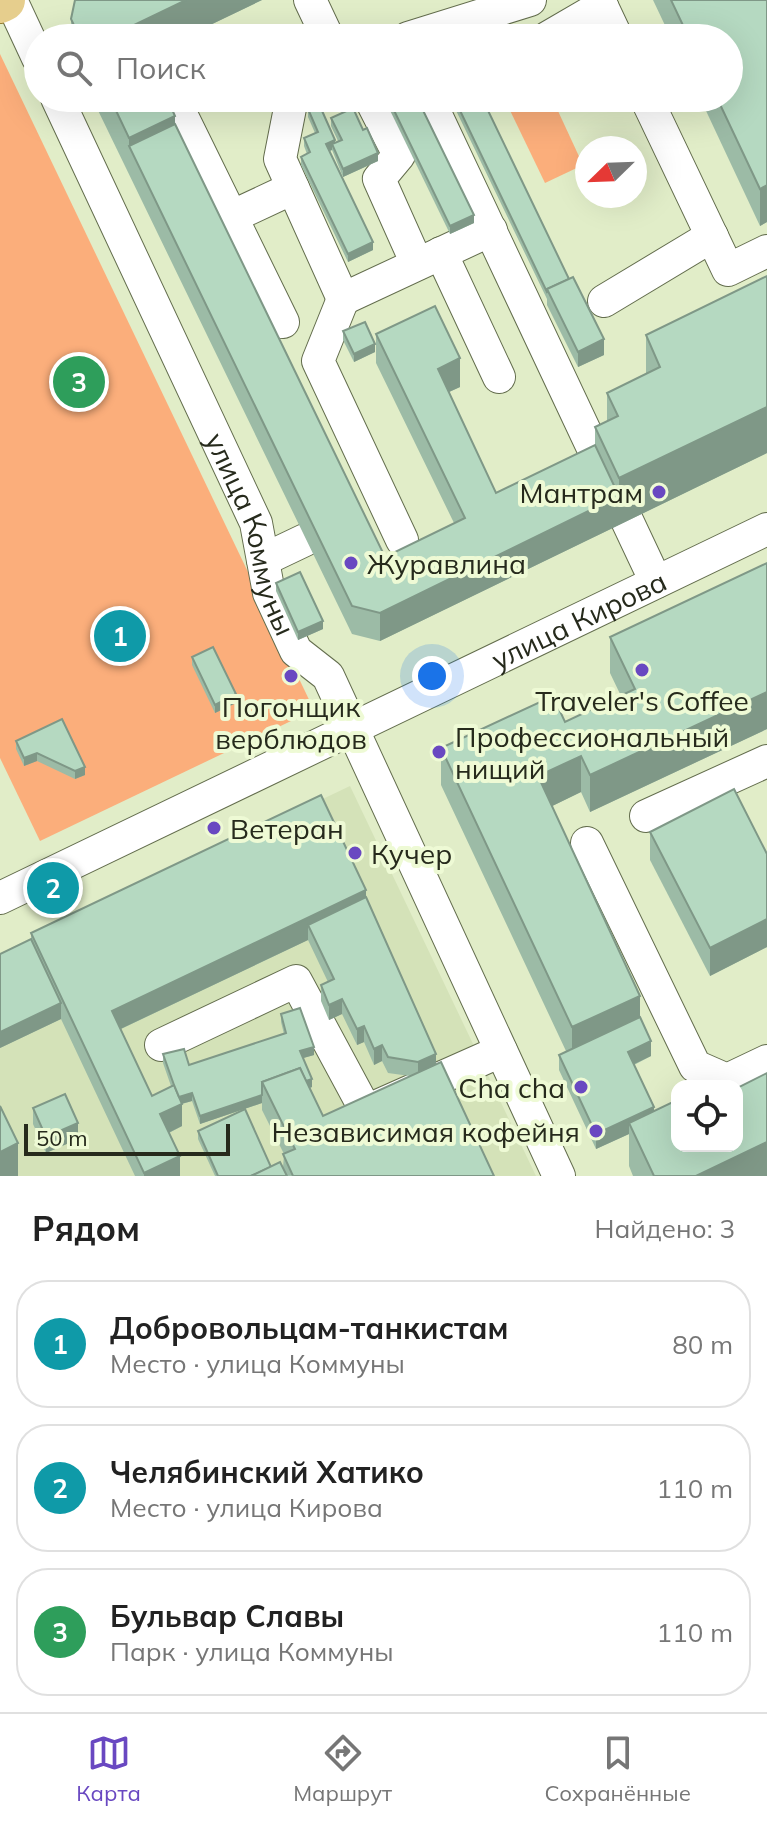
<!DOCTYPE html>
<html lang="ru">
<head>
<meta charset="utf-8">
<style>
	:root { --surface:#fff; --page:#f2f2f2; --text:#222; --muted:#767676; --line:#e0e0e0; --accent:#6948c1 }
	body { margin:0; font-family:Mulish,sans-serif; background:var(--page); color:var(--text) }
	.controls { position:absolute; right:24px; bottom:24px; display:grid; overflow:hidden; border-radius:16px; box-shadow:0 8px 32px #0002 }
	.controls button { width:72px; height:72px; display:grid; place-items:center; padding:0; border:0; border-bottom:2px solid var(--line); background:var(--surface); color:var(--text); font:40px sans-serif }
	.compass { position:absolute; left:575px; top:136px; width:72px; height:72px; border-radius:50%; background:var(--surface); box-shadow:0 8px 32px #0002; rotate:247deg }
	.scale { position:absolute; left:24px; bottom:20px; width:206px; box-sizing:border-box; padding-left:8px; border:4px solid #262a1c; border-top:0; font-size:22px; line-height:28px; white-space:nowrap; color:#262a1c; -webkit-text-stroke:6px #eefad5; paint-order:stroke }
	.you { position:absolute; left:432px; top:676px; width:28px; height:28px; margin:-20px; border:6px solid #fff; border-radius:50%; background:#1a73e8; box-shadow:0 0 0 12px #1a73e833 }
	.badge { display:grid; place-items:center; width:52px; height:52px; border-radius:50%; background:var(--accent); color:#fff; font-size:26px; font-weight:700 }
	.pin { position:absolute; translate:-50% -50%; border:4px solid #fff; box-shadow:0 2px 8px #0006 }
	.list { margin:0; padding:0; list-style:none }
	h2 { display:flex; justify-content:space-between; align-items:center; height:104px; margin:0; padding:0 32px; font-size:34px }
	h2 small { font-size:26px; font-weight:400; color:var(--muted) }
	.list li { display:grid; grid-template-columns:52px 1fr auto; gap:24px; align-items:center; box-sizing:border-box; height:128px; margin:0 16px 16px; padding:0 16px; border:2px solid var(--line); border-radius:32px }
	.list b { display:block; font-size:30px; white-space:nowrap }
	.list p { margin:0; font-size:26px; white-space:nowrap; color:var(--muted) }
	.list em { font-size:26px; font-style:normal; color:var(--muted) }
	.icon { flex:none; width:44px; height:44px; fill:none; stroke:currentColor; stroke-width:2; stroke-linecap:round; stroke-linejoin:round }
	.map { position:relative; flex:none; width:767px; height:1176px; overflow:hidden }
	.search { position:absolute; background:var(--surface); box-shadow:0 8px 32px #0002; left:24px; right:24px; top:24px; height:88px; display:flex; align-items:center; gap:20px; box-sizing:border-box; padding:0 28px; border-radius:44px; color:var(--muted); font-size:30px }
	.sheet { height:536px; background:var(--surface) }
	nav { display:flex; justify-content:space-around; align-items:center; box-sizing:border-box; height:112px; border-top:2px solid var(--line); background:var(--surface); font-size:22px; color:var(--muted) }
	nav a { display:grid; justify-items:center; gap:4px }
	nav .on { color:var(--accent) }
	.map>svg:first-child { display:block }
</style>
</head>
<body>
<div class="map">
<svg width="767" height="1176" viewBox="0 0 767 1176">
	<rect width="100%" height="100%" fill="#e1edc8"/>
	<polygon fill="#d4e2b8" points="350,786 536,1176 0,1176 0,953"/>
	<g fill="#fbae7b">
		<polygon points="0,54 314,710 40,841 0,758"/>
		<polygon points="504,98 552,98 583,165 545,183"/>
	</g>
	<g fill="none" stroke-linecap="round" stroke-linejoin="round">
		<defs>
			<g id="minor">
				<polyline points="11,0 38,58"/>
				<polyline points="310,0 328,38"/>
				<polyline points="599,0 617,38"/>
				<polyline points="408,38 530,0"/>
				<polyline points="547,38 602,6"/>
				<path id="s1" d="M57,98l199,425 13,70 27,58 32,25 231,500"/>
				<polyline points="292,98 280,159 343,299 491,230"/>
				<polyline points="370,98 399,155 379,179 417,264"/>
				<polyline points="428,98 656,582"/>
				<polyline points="646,98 728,270 767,251"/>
				<polyline points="180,112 283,322"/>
				<polyline points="231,217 293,188"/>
				<polyline points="441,253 499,377"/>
				<polyline points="343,299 318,361 402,540"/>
				<polyline points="604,301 712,236"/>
				<polyline points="263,560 305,540"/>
				<polyline points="646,816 767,761"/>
				<polyline points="587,843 695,1066 727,1080 767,1061"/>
				<path id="s2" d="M0,898l767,-369"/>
				<polyline points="161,1045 296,981 366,1111 501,1051"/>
			</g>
			<polyline id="major" points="0,2 4,0"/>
		</defs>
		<use href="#minor" stroke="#636d4d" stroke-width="34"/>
		<use href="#major" stroke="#988034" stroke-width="44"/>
		<use href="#minor" stroke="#fff" stroke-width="32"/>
		<use href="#major" stroke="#e6ce8d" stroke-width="42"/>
	</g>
	<g fill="#9cbba6" fill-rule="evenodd">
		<polygon points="75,0 262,0 183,38 71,38 71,19"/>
		<polygon points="653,0 767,0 767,222 760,226 700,98 729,98 729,38 671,38"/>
		<polygon points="92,98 167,98 175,124 385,557 454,523 376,363 376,334 460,387 449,392 496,493 595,445 595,427 607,421 607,393 646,374 646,335 767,453 380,641 352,634"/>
		<polygon points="384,98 417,98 474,223 450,234"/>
		<polygon points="450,98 482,98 604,355 578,367 547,305 547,299"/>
		<polygon points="308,109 335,143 338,141 331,126 331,118 378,161 343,177 332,150 330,151 373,250 348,262 301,165 301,157 307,154 304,146 304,138 315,133 308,117"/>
		<polygon points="343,331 375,352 354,362 343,340"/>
		<polygon points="767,563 767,729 590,812 581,792 552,806 640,1017 651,1056 634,1065 654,1111 677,1146 767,1176 633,1176 629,1166 629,1134 596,1149 559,1070 559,1055 566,1051 441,785 441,748 565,722 621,696 610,673 610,637"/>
		<polygon points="276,583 323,629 298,640 276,591"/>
		<polygon points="192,657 236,703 215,713 192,665"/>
		<polygon points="16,741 85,775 75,779 37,761 24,766 16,749"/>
		<polygon points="650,832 767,854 767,947 710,976 650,860"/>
		<path d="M366,897l70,168 58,111h-279l-17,-37v-8l73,36 12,1 1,-14 -22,-44v-7l-62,21 -8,-23 -10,3v22l-13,7 11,43h-45l-74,-157 -61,29 31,-109v-6zM308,940l20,42 -7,3v16l8,19 13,-6 15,31 7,-3 10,23 8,-4 6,12 22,3 -87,40 -13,-28 2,-1 -9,-29 11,-3 -33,-41v8l3,12 -95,31 -26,-11v9l8,23 -19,10 -31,-67z"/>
		<polygon points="33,1108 78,1139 46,1153 33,1124"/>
	</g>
	<g fill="#7f9887">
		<polygon points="186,0 262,0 183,38 132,38 132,26"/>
		<polygon points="175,116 175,152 129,146 129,138"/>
		<polygon points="335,140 335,148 332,144 332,150 326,152 326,144"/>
		<polygon points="378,153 378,161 343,177 343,169"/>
		<polygon points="767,185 767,222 760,226 760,189"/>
		<polygon points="474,215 474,223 450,234 450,226"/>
		<polygon points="373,242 373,250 348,262 348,254"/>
		<polygon points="604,339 604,355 578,367 578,352"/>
		<polygon points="375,344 375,352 354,362 354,354"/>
		<polygon points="460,358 460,387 438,397 438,369"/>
		<polygon points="767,407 767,453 619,525 619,478"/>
		<polygon points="619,496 619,525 380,641 380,613"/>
		<polygon points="323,621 323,629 298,640 298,632"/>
		<polygon points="767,692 767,729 590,812 590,775"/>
		<polygon points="236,694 236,703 215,713 215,705"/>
		<polygon points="37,753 37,761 24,766 24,758"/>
		<polygon points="581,756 581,792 538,813 538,776"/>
		<polygon points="85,767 85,775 75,779 75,771"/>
		<polygon points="366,890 366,913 308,925 308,940 112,1033 112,1011"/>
		<polygon points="767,919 767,947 710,976 710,948"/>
		<polygon points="640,996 640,1032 572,1064 572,1027"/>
		<polygon points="342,999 342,1014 329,1020 329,1005"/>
		<polygon points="61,1003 61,1019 0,1048 0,1032"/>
		<polygon points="364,1026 364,1042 357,1045 357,1029"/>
		<polygon points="651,1041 651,1056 628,1067 628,1052"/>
		<polygon points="382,1045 382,1061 374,1065 374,1049"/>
		<polygon points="314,1047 314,1055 300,1059 300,1051"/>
		<polygon points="436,1054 436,1070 418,1078 418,1062"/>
		<polygon points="312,1079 312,1087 271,1100 268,1094"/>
		<polygon points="192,1093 192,1101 177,1105 177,1097"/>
		<polygon points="262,1095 262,1103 200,1124 200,1116"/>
		<polygon points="182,1104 182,1126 160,1137 160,1114"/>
		<polygon points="654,1107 654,1123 629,1123 629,1134 596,1149 596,1134"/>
		<polygon points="78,1123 78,1139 46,1153 46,1137"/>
		<polygon points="767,1142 767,1176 696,1176"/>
		<polygon points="18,1143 18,1176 0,1176 0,1152"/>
		<polygon points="180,1156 180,1176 144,1176 144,1173"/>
	</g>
	<g fill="#b5d9c1" stroke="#7f9887" stroke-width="2">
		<polygon points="75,0 186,0 132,26 138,38 80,38 71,19"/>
		<polygon points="671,0 767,0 767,185 760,189 717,98 729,98 729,38 689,38"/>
		<polygon points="110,98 167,98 175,116 129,138"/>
		<polygon points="388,98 417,98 474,215 450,226"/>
		<polygon points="454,98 482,98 569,279 547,289 548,291 547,292"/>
		<polygon points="319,104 335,140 326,144 373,242 348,254 301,157 310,152 304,138 318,132 308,109"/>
		<polygon points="353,108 363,130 367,128 378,153 343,169 332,144 342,140 331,118"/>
		<polygon points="175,124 385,557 465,518 376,334 435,306 460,358 438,369 496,493 595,445 619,496 380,613 352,606 129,146"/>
		<polygon points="767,276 767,407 619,478 595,427 618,416 607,393 660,367 646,335"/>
		<polygon points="573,277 604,339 578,352 547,289"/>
		<polygon points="365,322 375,344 354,354 343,331"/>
		<polygon points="767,563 767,692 590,775 581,756 538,776 640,996 572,1027 441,748 553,696 565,722 635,689 610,637"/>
		<polygon points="300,572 323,621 298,632 276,583"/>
		<polygon points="213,647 236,694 215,705 192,657"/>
		<polygon points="62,719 85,767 75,771 37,753 24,758 16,741"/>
		<polygon points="734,789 767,854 767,919 710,948 650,832"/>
		<polygon points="321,795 366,890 112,1011 152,1096 174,1085 182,1104 160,1114 180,1156 144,1173 31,933"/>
		<polygon points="366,897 436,1054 418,1062 388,1057 382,1045 374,1049 364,1026 357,1029 342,999 329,1005 321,985 334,979 308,925"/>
		<polygon points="31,939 61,1003 0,1032 0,954"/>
		<polygon points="300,1008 314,1047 300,1051 312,1079 306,1081 300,1068 262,1082 262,1095 200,1116 192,1093 179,1097 174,1085 163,1054 184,1049 189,1065 286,1033 281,1014"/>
		<polygon points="640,1017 651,1041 628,1052 654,1107 596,1134 559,1055"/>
		<polygon points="441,1062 494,1176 293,1176 283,1154 295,1149 262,1082 300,1068 323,1116"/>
		<polygon points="767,1073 767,1142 696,1176 654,1176 629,1123 677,1100 677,1146 737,1146 737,1088"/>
		<polygon points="65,1094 78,1123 46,1137 33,1108"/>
		<polygon points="0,1106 18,1143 0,1152"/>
		<polygon points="245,1109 271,1167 251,1176 218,1176 198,1131"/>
		<polygon points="280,1162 287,1176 251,1176"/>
	</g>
	<g fill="#6948c1" stroke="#eefad5" stroke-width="3">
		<circle cx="659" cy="492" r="8"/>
		<circle cx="351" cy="563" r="8"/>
		<circle cx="642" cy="670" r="8"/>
		<circle cx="291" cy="676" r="8"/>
		<circle cx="439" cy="752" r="8"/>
		<circle cx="214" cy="828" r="8"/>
		<circle cx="355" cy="853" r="8"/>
		<circle cx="581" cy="1087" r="8"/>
		<circle cx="596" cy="1131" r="8"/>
	</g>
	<g text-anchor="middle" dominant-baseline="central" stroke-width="8" stroke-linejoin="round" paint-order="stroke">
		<g font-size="28" fill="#262a1c" stroke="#eefad5" text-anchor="start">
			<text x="643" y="492" text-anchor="end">Мантрам</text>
			<text x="367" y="563">Журавлина</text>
			<text x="642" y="700" text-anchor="middle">Traveler's Coffee</text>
			<text x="291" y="706" text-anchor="middle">Погонщик<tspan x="291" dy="32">верблюдов</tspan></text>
			<text x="455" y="736">Профессиональный<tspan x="455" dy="32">нищий</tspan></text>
			<text x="230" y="828">Ветеран</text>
			<text x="371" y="853">Кучер</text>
			<text x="565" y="1087" text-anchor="end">Cha cha</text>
			<text x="580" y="1131" text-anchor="end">Независимая кофейня</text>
		</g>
		<g font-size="28" fill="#262a1c" stroke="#eefad5">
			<text stroke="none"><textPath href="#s1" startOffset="478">улица Коммуны</textPath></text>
			<text stroke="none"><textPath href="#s2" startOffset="642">улица Кирова</textPath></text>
		</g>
	</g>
</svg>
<div class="controls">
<button><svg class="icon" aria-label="locate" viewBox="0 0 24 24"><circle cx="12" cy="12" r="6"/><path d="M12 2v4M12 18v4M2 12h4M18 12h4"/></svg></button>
</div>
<svg class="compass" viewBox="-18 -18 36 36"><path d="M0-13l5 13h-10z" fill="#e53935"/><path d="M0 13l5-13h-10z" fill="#767676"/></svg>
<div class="scale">50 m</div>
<div class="you"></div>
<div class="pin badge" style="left:120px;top:636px;background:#0f9aa8">1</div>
<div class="pin badge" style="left:53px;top:888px;background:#0f9aa8">2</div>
<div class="pin badge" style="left:79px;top:382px;background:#2e9e5b">3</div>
<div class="search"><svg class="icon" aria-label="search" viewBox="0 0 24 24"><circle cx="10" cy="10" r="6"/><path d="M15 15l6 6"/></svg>Поиск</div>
</div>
<section class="sheet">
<h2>Рядом<small>Найдено: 3</small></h2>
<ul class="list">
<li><span class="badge" style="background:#0f9aa8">1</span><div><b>Добровольцам-танкистам</b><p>Место · улица Коммуны</p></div><em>80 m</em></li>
<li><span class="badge" style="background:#0f9aa8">2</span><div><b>Челябинский Хатико</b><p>Место · улица Кирова</p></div><em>110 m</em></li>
<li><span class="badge" style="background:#2e9e5b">3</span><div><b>Бульвар Славы</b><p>Парк · улица Коммуны</p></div><em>110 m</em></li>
</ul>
</section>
<nav>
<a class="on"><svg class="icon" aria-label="map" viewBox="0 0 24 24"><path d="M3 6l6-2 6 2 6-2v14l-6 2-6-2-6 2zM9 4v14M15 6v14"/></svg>Карта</a>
<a><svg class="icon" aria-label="directions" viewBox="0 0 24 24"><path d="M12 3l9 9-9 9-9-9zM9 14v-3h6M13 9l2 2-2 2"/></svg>Маршрут</a>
<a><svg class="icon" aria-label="saved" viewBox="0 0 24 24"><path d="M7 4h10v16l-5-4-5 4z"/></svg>Сохранённые</a>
</nav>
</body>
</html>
